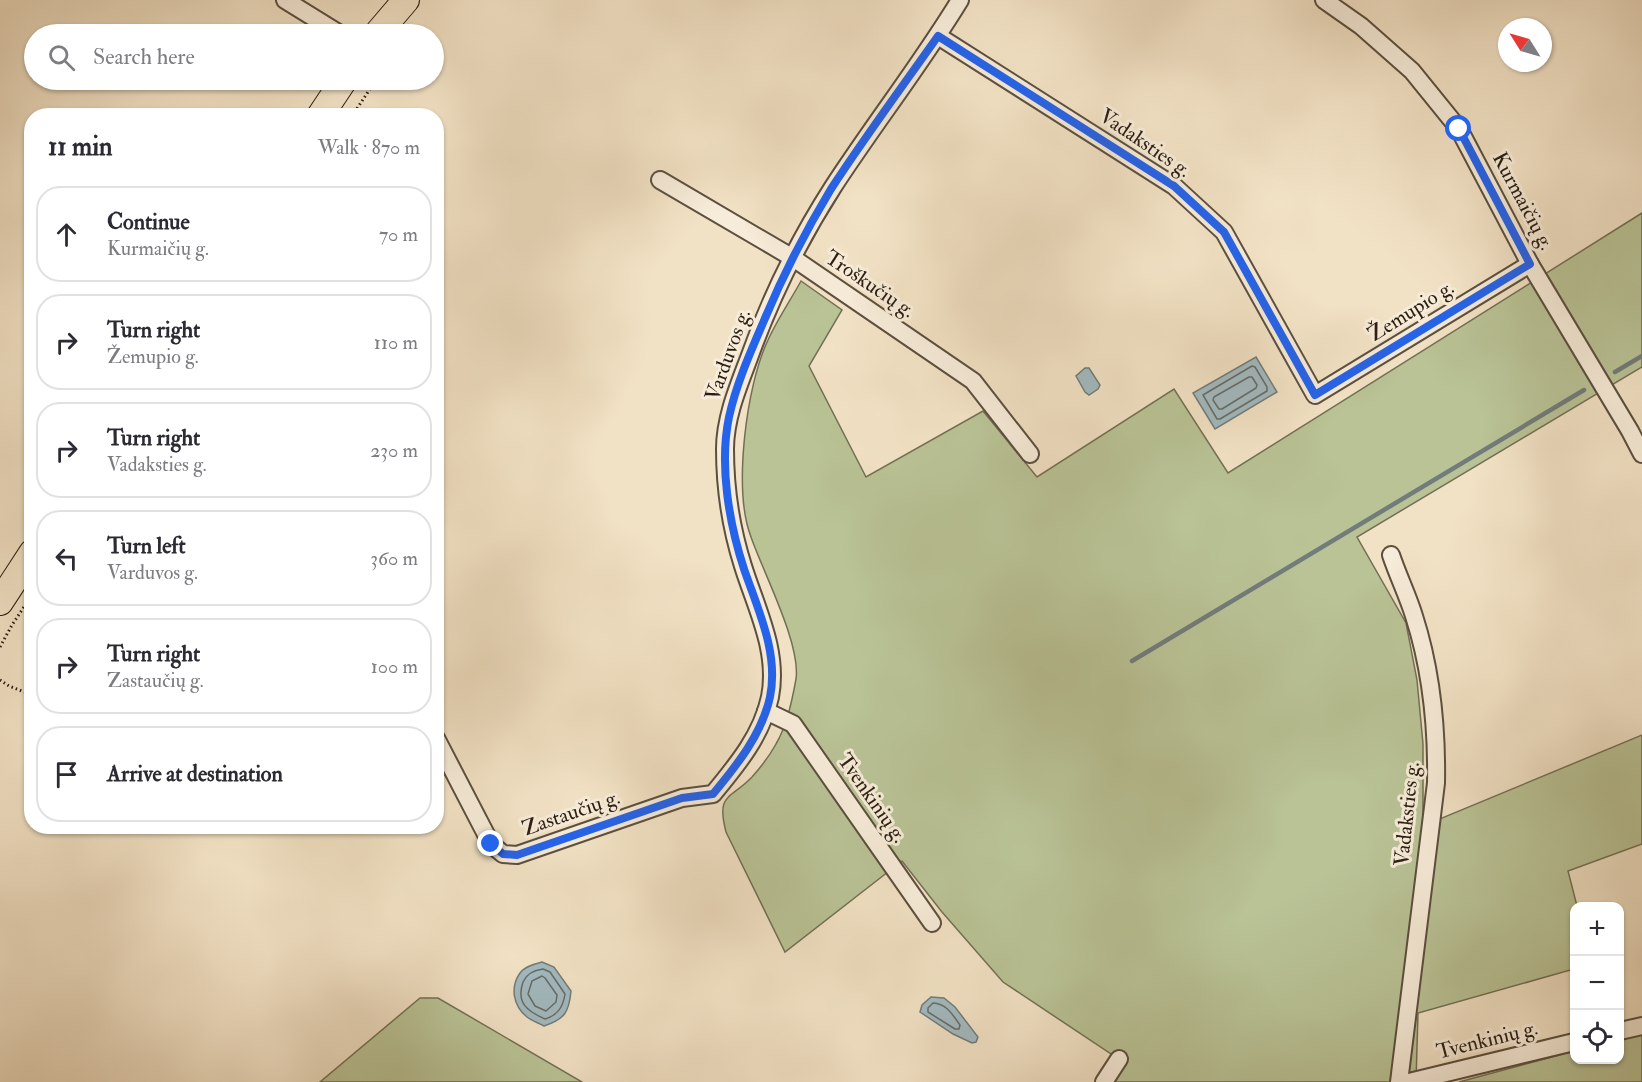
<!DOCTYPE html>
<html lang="en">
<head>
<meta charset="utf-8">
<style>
	:root { --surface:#fff; --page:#f7f7f7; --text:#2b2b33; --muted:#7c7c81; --line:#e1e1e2 }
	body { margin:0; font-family:"IM FELL Double Pica",serif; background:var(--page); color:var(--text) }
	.controls { position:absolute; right:18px; bottom:18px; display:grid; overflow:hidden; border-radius:12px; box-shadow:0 2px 4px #0004 }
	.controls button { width:54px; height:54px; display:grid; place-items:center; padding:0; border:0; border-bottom:2px solid var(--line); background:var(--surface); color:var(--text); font:30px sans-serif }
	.compass { position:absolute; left:1498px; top:18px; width:54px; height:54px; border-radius:50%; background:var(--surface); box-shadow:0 2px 4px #0004; rotate:307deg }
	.stop { position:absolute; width:18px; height:18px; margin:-14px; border:4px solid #2563eb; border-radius:50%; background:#fff }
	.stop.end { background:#2563eb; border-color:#fff; box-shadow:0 2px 6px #0008 }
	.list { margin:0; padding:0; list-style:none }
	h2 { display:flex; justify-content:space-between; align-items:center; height:78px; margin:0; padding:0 24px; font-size:26px }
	h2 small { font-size:20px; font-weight:400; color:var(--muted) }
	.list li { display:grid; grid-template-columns:39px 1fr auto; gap:18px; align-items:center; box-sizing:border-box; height:96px; margin:0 12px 12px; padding:0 12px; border:2px solid var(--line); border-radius:24px }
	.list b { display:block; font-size:22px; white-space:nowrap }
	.list p { margin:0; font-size:20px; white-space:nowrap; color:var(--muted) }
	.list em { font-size:20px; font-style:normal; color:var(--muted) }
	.icon { flex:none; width:33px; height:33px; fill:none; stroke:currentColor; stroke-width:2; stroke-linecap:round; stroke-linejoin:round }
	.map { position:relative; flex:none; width:1642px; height:1082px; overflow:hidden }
	.search { position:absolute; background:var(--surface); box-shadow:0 2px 4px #0004; left:24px; top:24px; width:420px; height:66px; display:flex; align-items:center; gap:15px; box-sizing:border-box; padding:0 21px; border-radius:33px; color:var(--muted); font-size:22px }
	.panel { position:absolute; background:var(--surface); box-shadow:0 2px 4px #0004; left:24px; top:108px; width:420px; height:726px; border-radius:24px }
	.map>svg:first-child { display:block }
</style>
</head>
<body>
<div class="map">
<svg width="1642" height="1082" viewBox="0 0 1642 1082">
	<rect width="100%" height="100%" fill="#f2e2c5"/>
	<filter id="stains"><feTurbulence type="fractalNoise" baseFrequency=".00333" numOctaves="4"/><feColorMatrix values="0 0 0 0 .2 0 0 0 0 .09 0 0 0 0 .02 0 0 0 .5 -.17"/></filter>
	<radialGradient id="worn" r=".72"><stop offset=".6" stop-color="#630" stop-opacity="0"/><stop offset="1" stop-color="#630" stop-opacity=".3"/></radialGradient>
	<g fill="#b9c396" stroke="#727054" stroke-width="1.5">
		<path d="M1642,213v154l-285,170 49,86 11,57 6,64v82l219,-91v109l-74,27 9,35h-3v63l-156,44 -2,69h-301l11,-18 -123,-82 -61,-70 -40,-51 -117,91 -59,-120c-10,-39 4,-32 26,-55 8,-9 18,-22 24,-33 11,-19 16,-43 20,-65 5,-35 -33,-107 -45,-142 -18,-47 -5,-151 17,-197 9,-20 22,-39 33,-59l41,29 -33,56 57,111 117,-66 54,66 137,-88 54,84z"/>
		<polygon points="420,998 438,998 582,1082 320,1082"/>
		<polygon points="1642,1032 1642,1082 1459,1082 1574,1051 1574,1060 1620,1060 1620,1038"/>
	</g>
	<g fill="#a2bac0" stroke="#727c7a" stroke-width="1.5">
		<polygon points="1256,357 1277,392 1215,429 1193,393"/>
		<polygon points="1085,368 1089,368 1100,385 1098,389 1089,395 1085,392 1076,376"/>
		<path d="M542,962l12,5 17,24c-2,21 -6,28 -27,35 -5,-3 -12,-5 -17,-9 -14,-11 -17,-30 -7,-44 5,-7 15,-9 22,-11z"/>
		<polygon points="931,997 944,998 955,1007 978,1037 976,1042 972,1043 953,1034 920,1012 922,1005"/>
	</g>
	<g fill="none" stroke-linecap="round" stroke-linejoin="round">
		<g stroke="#666c69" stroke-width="1.5">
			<polygon points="1252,366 1255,367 1267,387 1267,391 1220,419 1217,419 1203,395"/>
			<polygon points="1249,377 1252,377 1257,385 1256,388 1222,409 1219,409 1213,400 1214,397"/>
			<path d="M543,969l7,3 15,22c-2,13 -7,21 -20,25 -18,-8 -29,-16 -22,-37 4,-9 11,-12 20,-13z"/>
			<polygon points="542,976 545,978 557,995 556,1002 546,1011 535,1006 528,994 532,981"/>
			<path d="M933,1003c14,1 19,11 27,22l-1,4h-4l-27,-17v-4z"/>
		</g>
		<g stroke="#727c7a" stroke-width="4.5">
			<polyline points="1615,372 1642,356"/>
			<polyline points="1132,661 1584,390"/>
		</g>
		<defs>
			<g id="minor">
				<polyline points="285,0 340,34"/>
				<polyline points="1324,0 1361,26 1412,71 1459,129 1530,264 1630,431 1642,454"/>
				<polyline points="938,36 1174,186 1224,232 1315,395 1530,264"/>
				<polyline points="660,180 793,258 973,381 1030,454"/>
				<path d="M1391,555c7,21 17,41 23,61 17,53 23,112 22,167l-37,299"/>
				<polyline points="766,711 793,724 932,923"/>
				<path d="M436,738l55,106 12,10 14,1 165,-57 31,-4c24,-29 49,-59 57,-97 9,-46 -14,-89 -27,-131 -12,-38 -18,-78 -18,-117 0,-31 13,-62 24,-91 21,-59 50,-118 84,-171 41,-63 88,-123 127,-187"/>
				<polyline points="1620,1031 1642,1026"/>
				<polyline points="1104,1082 1119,1059"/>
				<polyline points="1409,1082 1574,1042"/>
			</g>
			<g id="primary">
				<polyline points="377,34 406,0"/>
				<polyline points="320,116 344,80"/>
				<polyline points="0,602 32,553"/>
			</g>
		</defs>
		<use href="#minor" stroke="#5c4f3f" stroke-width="20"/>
		<use href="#primary" stroke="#2a1e12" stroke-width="28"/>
		<g stroke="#2a1e12" stroke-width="3" stroke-dasharray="1.5 3" stroke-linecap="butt">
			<polyline points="352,116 376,80"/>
			<polyline points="0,647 12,625 32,595"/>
			<polyline points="0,680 9,686 32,695"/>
		</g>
		<use href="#minor" stroke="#f7ecd9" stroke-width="16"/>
		<use href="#primary" stroke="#f2e2c5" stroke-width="26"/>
	</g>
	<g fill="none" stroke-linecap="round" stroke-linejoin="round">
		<path stroke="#2563eb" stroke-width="8" d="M491,844l12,10 14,1 165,-57 31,-4c24,-29 49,-60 57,-97 9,-44 -12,-87 -26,-128 -15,-46 -25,-104 -15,-152 7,-32 21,-64 34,-94 19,-46 42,-91 68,-134 34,-52 71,-102 107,-153l236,150 50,46 91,163 215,-131 -71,-135"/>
	</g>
	<g text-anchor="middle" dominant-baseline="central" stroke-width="6" stroke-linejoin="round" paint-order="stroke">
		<g font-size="21" fill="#2a1e12" stroke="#f7ecd9">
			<text transform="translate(1145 143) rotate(34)">Vadaksties g.</text>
			<text transform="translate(1523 201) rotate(62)">Kurmaičių g.</text>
			<text transform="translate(870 284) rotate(34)">Troškučių g.</text>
			<text transform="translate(1411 311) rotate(-32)">Žemupio g.</text>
			<text transform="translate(728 355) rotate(-70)">Varduvos g.</text>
			<text transform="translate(872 798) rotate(55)">Tvenkinių g.</text>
			<text transform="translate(571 813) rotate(-19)">Zastaučių g.</text>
			<text transform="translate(1407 814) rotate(-84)">Vadaksties g.</text>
			<text transform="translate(1487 1040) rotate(-14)">Tvenkinių g.</text>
		</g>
	</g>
	<rect width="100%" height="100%" filter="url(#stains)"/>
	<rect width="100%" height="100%" fill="url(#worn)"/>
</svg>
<div class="controls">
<button>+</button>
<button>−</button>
<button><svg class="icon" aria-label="locate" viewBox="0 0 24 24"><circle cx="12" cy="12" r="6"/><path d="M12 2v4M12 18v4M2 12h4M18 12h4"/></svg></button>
</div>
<svg class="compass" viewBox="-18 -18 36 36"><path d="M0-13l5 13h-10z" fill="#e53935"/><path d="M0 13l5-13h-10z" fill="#7c7c81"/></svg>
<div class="stop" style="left:1459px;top:129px"></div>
<div class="stop end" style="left:491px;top:844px"></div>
<div class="search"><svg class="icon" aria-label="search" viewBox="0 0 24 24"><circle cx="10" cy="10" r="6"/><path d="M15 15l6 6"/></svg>Search here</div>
<section class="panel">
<h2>11 min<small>Walk · 870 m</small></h2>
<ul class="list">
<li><svg class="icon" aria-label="ahead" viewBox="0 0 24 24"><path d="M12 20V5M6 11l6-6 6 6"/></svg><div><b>Continue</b><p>Kurmaičių g.</p></div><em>70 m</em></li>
<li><svg class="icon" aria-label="right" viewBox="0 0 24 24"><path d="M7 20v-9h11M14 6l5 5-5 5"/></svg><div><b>Turn right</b><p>Žemupio g.</p></div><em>110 m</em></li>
<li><svg class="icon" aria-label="right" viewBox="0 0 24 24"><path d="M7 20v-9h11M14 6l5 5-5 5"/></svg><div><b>Turn right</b><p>Vadaksties g.</p></div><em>230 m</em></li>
<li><svg class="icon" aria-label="left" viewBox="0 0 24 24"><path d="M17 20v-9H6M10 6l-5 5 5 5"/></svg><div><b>Turn left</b><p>Varduvos g.</p></div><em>360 m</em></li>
<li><svg class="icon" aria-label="right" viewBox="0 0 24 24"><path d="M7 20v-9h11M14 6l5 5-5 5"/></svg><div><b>Turn right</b><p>Zastaučių g.</p></div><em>100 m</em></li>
<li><svg class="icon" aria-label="arrive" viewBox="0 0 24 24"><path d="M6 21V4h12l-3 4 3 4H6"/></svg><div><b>Arrive at destination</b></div></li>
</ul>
</section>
</div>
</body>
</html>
